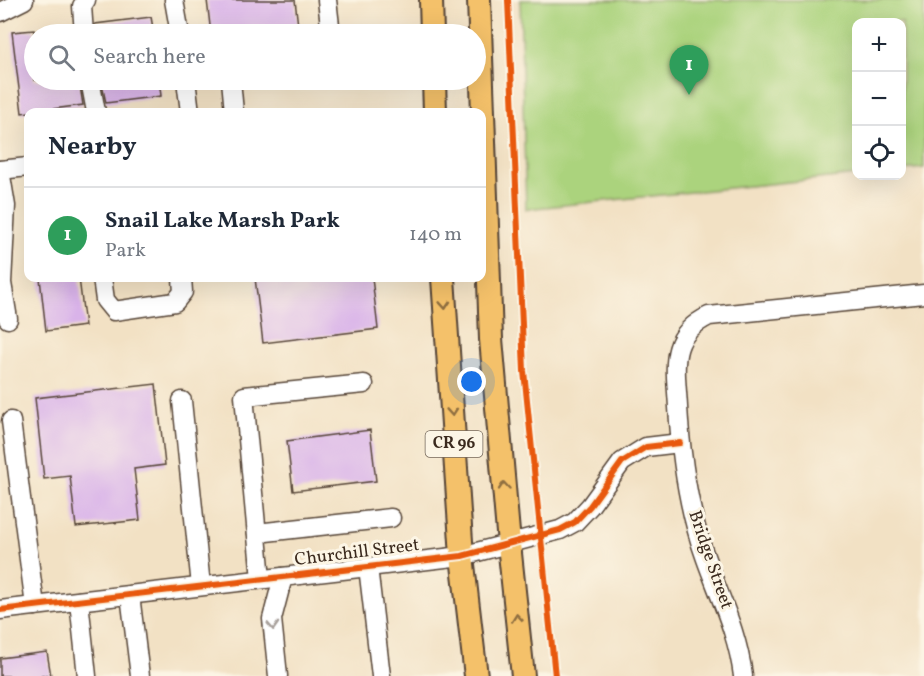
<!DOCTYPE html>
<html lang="en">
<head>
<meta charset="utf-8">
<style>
	:root { --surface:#fff; --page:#f2f2f3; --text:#1f2937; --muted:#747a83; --line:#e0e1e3; --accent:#d93025 }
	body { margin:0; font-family:Vollkorn,serif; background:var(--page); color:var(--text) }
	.controls { position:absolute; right:18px; top:18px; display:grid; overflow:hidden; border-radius:12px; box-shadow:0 6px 24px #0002 }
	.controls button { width:54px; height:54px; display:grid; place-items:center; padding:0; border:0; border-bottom:2px solid var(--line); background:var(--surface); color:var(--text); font:30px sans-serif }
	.you { position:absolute; left:472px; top:382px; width:21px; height:21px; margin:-15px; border:4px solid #fff; border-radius:50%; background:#1a73e8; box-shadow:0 0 0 9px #1a73e833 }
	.badge { display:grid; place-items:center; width:39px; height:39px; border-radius:50%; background:var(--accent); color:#fff; font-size:20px; font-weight:700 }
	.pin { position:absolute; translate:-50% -50px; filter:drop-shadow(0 2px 3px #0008) }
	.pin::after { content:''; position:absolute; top:32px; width:21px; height:18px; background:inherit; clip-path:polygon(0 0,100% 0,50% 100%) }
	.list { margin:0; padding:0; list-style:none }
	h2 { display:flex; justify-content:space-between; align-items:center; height:78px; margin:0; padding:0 24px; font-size:26px }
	h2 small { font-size:20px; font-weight:400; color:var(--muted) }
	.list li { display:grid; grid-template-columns:39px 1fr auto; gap:18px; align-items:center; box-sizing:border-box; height:96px; padding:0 24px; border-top:2px solid var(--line) }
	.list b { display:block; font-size:22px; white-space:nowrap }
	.list p { margin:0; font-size:20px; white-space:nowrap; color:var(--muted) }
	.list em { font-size:20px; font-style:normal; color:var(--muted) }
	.icon { flex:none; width:33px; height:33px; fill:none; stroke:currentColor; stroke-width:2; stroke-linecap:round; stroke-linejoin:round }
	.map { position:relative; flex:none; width:924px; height:676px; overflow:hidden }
	.search { position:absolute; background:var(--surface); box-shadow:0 6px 24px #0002; left:24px; top:24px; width:462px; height:66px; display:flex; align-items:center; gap:15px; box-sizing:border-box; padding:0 21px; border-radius:33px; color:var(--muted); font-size:22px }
	.panel { position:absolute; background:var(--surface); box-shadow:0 6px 24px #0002; left:24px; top:108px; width:462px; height:174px; border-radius:12px }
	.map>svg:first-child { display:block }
</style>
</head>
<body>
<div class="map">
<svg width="924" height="676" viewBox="0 0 924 676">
	<rect width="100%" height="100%" fill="#fcf5e5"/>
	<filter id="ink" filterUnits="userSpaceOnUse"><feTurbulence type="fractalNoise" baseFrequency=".0167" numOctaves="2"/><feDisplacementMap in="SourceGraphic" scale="12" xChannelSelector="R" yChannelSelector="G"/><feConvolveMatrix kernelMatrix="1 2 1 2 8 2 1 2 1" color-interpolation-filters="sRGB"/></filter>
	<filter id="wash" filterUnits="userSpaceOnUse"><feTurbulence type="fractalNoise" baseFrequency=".008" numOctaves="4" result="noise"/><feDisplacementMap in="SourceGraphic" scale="24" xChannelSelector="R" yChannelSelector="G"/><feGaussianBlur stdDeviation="1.35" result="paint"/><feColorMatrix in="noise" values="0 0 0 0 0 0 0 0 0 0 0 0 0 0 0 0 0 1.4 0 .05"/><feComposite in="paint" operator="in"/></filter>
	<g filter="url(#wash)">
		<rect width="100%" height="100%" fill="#f2e1c4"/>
		<polygon fill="#abd37d" stroke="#737e4e" stroke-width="1.5" points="520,0 924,0 924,168 902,170 902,22 856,22 856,175 526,209"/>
		<g id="blocks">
			<g fill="#d9b3e9">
				<polygon points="207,0 295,0 298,26 211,34"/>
				<polygon points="151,17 154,34 95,34 95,24"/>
				<polygon points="34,30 34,80 79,80 83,105 22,113 12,32"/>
				<polygon points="101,80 159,80 161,96 106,103"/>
				<polygon points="40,278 79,278 85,326 46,331"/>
				<polygon points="255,278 372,278 378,329 263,343"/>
				<polygon points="156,384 165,465 134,469 140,520 76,527 70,476 44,479 35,398"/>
				<polygon points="370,430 376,481 293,491 287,441"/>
				<polygon points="47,652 51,676 0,676 0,658"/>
			</g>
		</g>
	</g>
	<g filter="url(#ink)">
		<use href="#blocks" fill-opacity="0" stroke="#564537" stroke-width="1.5"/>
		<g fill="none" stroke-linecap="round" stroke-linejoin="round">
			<defs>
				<g id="minor">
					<polyline points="174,0 180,34"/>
					<polyline points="327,0 331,34"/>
					<polyline points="0,12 24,0"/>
					<polyline points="84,34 82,6 86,0"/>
					<polyline points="90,80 96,112"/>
					<polyline points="186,80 190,112"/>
					<polyline points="231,80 234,112"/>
					<polyline points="0,170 6,206 2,283 8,319"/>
					<polyline points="0,170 28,167"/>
					<polyline points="102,278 105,300 114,311 175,302 183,292 182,278"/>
					<polyline points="182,401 201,586"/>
					<polyline points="11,421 35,606"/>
					<polyline points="257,533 391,518"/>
					<polyline points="368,567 381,676"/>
					<polyline points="261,579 244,396 364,384"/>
					<polyline points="130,595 140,676"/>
					<polyline points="79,601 87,676"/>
					<polyline points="0,610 462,556 560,530 575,522 590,506 622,462 646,447 680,443"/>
					<polyline points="278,676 272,619 283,577"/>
					<path d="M743,676c-5,-42 -23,-78 -37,-117 -18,-49 -25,-101 -28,-152 -2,-39 -11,-71 31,-91l215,-22"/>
				</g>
				<g id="major">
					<polyline points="431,0 432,34"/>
					<polyline points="479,0 491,339 509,544 523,676"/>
					<polyline points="434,80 435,112"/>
					<polyline points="443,278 462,556 476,676"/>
				</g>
			</defs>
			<use href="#minor" stroke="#564537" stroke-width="21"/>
			<use href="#major" stroke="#564537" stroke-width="26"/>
			<use href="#minor" stroke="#fff" stroke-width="18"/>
			<use href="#major" stroke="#f4c16a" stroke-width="22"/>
			<defs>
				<g id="cycleway">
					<polyline points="508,0 524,371 555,676"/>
					<polyline points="0,610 462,556 560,530 575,522 590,506 622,462 646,447 680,443"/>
				</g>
			</defs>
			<use href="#cycleway" stroke="#fcf5e5" stroke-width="10"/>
			<use href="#cycleway" stroke="#e8590c" stroke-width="6"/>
		</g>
		<defs><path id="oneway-chevron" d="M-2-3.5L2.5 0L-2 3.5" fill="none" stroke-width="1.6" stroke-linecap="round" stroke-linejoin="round" transform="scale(1.5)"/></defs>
		<g stroke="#8e6e40">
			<use href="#oneway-chevron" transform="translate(445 305) rotate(86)"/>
			<use href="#oneway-chevron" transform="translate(452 412) rotate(86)"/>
			<use href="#oneway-chevron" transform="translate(504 486) rotate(-95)"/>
			<use href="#oneway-chevron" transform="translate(517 618) rotate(-96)"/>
		</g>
		<use stroke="#a79f9a" href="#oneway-chevron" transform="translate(273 626) rotate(87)"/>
	</g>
	<g text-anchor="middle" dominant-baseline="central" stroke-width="6" stroke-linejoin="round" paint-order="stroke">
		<rect fill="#fcf5e5" stroke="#75675a" stroke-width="1.5" x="425.5" y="431" width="57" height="26" rx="4.5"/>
		<g font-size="16" font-weight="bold" fill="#3b2a1e">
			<text x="454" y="444">CR 96</text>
		</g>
		<g font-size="18" fill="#3b2a1e" stroke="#fcf5e5">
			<text transform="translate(357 553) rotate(-7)">Churchill Street</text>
			<text transform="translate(710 560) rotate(71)">Bridge Street</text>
		</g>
	</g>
</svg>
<div class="controls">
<button>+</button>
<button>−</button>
<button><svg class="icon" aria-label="locate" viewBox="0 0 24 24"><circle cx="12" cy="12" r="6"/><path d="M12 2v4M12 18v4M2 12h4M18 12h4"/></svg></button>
</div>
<div class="you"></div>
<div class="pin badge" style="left:689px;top:95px;background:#2e9e5b">1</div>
<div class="search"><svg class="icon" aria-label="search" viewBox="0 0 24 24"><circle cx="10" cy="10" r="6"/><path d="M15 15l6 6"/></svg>Search here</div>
<section class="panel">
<h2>Nearby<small></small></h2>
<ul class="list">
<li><span class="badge" style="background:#2e9e5b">1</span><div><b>Snail Lake Marsh Park</b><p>Park</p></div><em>140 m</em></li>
</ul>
</section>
</div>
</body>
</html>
